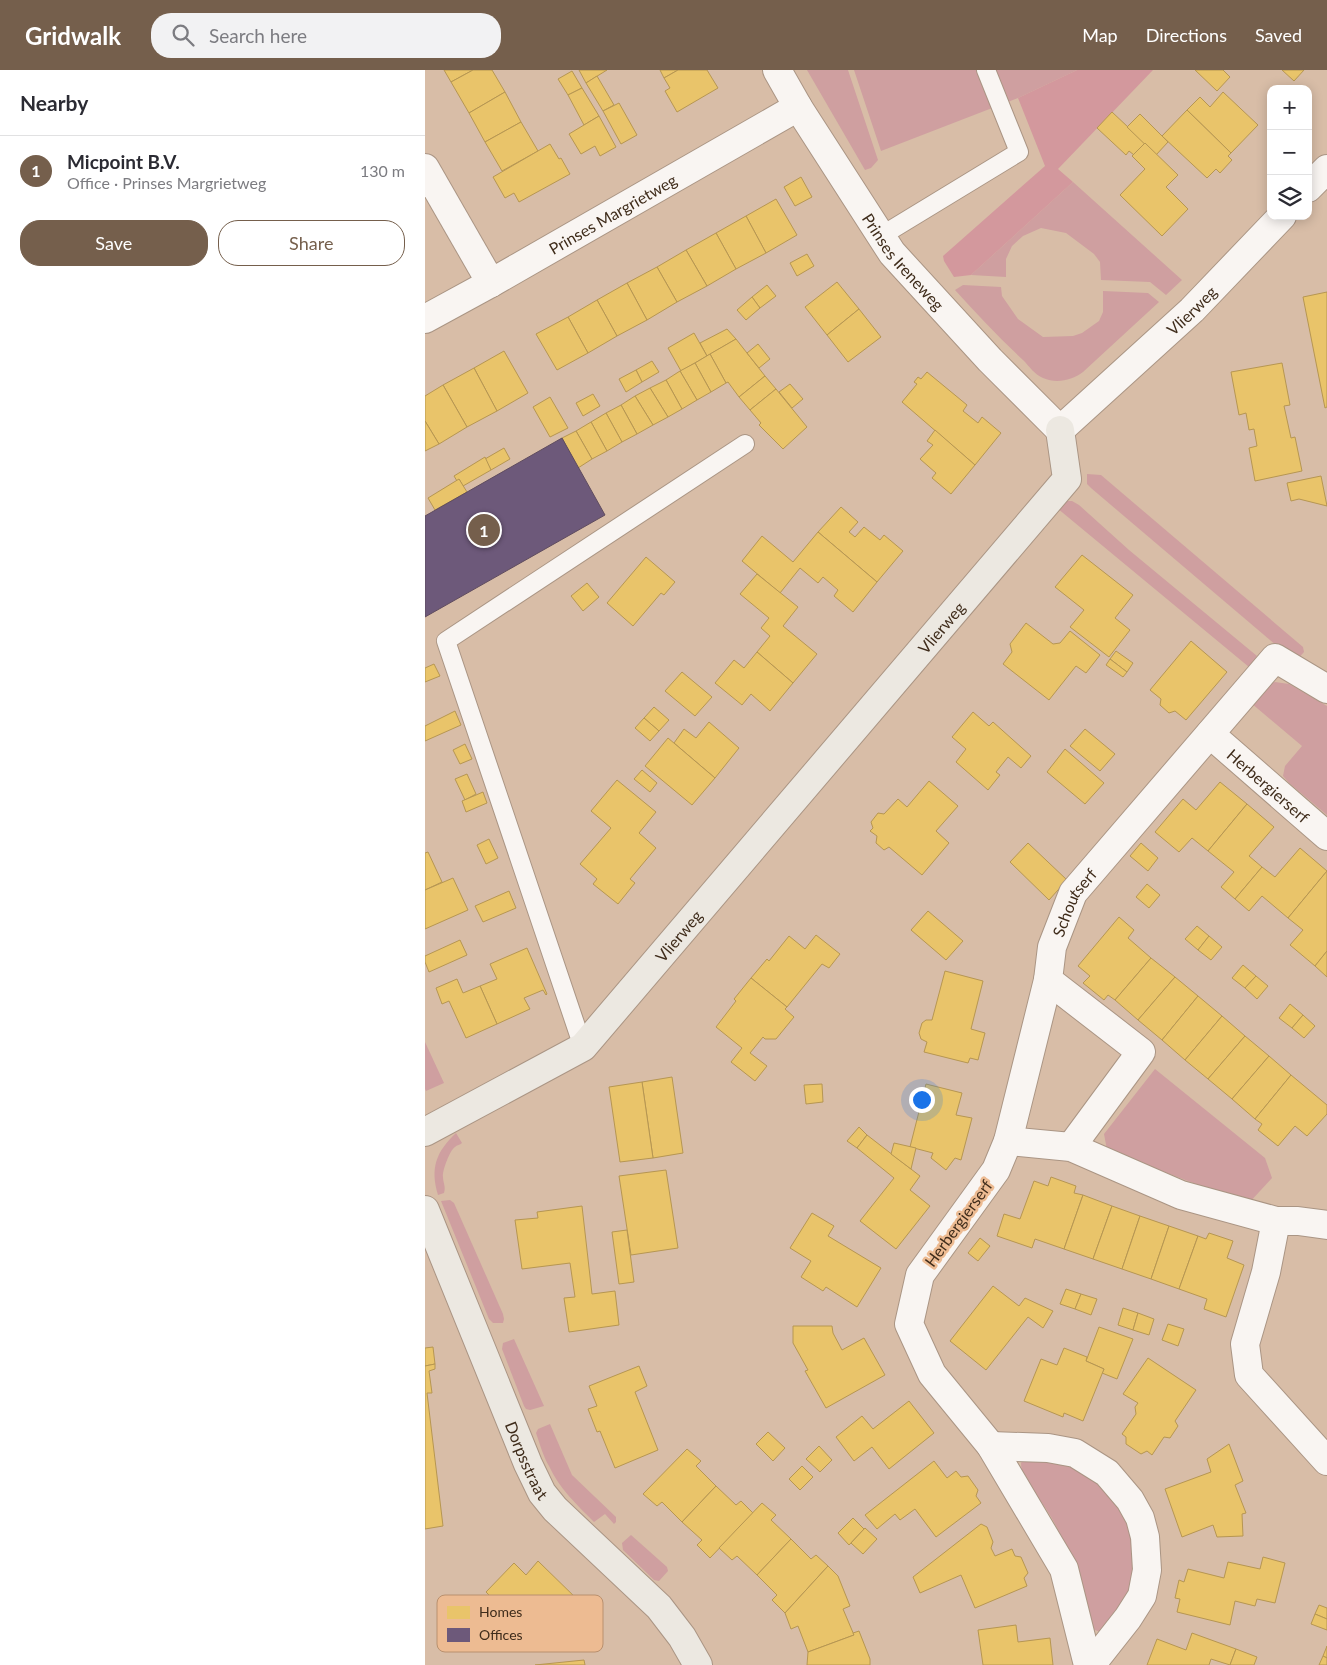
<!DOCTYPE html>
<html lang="en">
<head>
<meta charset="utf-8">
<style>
	:root { --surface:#fff; --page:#f2f2f3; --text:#2b2b33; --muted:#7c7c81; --line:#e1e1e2; --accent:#755f4c }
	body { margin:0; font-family:Lato,sans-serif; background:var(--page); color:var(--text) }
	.controls { position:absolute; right:15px; top:15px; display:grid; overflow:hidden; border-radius:10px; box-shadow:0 2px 12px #0003 }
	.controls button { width:45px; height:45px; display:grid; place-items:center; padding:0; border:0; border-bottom:1px solid var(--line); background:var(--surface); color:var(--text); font:25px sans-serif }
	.you { position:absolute; left:496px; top:1029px; width:18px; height:18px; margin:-12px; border:4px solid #fff; border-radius:50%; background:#1a73e8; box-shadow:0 0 0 8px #1a73e833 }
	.badge { display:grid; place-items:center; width:32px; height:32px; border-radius:50%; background:var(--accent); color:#fff; font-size:16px; font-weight:700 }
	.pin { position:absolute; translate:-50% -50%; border:2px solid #fff; box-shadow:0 1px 5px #0006 }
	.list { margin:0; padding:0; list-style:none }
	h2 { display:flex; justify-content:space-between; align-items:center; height:65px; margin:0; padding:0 20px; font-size:21px }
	h2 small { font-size:16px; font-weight:400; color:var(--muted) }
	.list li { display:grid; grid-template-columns:32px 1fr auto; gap:15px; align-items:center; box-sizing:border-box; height:70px; padding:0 20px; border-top:1px solid var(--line) }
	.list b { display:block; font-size:19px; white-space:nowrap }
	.list p { margin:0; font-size:16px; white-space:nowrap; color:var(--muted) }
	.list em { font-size:16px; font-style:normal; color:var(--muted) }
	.actions { display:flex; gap:10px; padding:15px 20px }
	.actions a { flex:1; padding:11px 0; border:1px solid var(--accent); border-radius:20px; text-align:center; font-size:18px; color:var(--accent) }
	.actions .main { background:var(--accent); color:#fff }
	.icon { flex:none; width:28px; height:28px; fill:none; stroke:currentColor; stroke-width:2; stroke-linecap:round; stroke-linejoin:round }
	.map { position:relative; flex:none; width:902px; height:1595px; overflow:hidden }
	header { display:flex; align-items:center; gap:30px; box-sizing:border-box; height:70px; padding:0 25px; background:var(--accent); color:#fff }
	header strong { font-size:24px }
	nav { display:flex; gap:28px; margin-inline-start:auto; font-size:18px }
	.search { width:350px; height:45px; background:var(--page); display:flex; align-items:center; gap:12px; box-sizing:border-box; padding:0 18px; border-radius:20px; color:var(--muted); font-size:19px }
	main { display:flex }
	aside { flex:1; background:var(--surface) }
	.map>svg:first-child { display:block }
</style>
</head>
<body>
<header>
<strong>Gridwalk</strong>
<div class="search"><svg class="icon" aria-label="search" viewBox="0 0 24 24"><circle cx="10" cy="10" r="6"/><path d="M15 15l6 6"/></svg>Search here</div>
<nav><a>Map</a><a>Directions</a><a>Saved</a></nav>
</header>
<main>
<aside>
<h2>Nearby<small></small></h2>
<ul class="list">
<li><span class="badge">1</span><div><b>Micpoint B.V.</b><p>Office · Prinses Margrietweg</p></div><em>130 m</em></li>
</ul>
<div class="actions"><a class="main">Save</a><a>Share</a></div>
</aside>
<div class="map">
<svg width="902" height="1595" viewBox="0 0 902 1595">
	<rect width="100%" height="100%" fill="#d8bda7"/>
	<g fill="#cf9fa0">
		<polygon points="382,0 423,0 453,90 446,98 440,100"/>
		<polygon points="429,0 652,0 593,28 456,81"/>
		<polygon points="648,112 757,210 741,225 725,212 676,210 675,192 669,184 641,163 616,158 598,166 587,176 581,189 581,207 546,205"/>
		<path d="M538,215l38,2 1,9 16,23 25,18 30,-1 9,-3 17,-12 4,-9v-21l45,2 11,9 -76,70c-11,8 -26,12 -40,6 -8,-3 -14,-12 -20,-18 -24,-22 -46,-46 -68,-70z"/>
		<polygon points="662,404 676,405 878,577 879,582 872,590 852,576 666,418 662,414"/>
		<polygon points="640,431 647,431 654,435 704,480 832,586 824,597 632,438"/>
		<polygon points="850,612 864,614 902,636 902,745 864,713 858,706 860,696 877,676 826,633 844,614"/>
		<polygon points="0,972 19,1013 1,1021 0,1019"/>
		<polygon points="730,999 840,1088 847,1108 823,1134 682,1080 679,1064"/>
		<path d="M31,1063l6,10c-2,2 -5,2 -7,4 -5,3 -13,24 -12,30 0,6 3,9 1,16l-6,2c-8,-27 -2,-43 18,-62z"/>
		<polygon points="25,1130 29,1133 78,1244 79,1249 78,1253 68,1253 64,1249 16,1131"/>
		<polygon points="89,1269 119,1336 105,1340 101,1339 99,1336 77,1279 78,1273"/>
		<path d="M125,1354l22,51 44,42v5l-2,2 -9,-10 -11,8c-17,-17 -35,-34 -45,-56 -6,-10 -9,-22 -13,-33l2,-4z"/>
		<path d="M629,1386l43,19 37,56v59l-34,42 -5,-2 -3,-3c-12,-43 -24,-87 -50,-124 -8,-12 -21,-25 -21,-40l4,-5z"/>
		<polygon points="206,1465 242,1497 243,1501 234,1511 229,1510 198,1480 197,1473"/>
	</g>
	<polygon fill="#d3989d" points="652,0 728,0 633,99 648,112 546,205 529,207 519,191 518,186 620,96 593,28"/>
	<g fill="#e9c46a" stroke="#b69652">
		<polygon points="19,0 48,0 26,12"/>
		<polygon points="48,0 67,0 80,22 44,43 26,12"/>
		<polygon points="154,0 182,0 161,13"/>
		<polygon points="235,0 253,0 239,8"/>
		<polygon points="253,0 282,0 293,18 252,42 240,21 245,18 239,8"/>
		<polygon points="770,0 798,0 805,7 792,21"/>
		<polygon points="857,0 879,0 869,11"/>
		<polygon points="147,1 157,18 143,25 133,9"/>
		<polygon points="172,6 189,35 178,41 161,13"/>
		<polygon points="157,18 174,46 159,55 143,25"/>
		<polygon points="80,22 96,52 60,72 44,43"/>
		<polygon points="798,22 833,55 806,83 762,40 775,27 785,37"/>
		<polygon points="194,33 212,65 196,74 178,41"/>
		<polygon points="762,40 806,83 803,86 807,90 795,103 791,99 782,108 737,66"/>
		<polygon points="687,42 720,73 709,85 704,81 701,85 672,58"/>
		<polygon points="715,44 743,72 731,85 702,57"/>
		<polygon points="174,46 191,77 175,86 170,76 156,84 144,64"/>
		<polygon points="96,52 113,81 77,101 60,72"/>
		<polygon points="720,73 753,105 741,117 763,139 737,166 695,125 720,99 707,86"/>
		<polygon points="125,74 134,89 136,88 145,104 94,132 89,123 80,128 68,107"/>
		<polygon points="376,107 387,127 370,136 359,117"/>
		<polygon points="351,129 372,165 341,183 321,146"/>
		<polygon points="321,146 341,183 311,199 291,163"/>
		<polygon points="291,163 311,199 282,216 261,180"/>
		<polygon points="261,180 282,216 252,232 232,197"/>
		<polygon points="382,184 389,196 372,206 365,193"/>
		<polygon points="232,197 252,232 222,250 202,213"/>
		<polygon points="412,212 434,239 402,265 380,237"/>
		<polygon points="202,213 222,250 192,266 172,230"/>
		<polygon points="342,215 351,226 335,238 327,227"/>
		<polygon points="902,222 902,337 900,338 878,227"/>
		<polygon points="327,227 335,238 321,250 312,240"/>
		<polygon points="172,230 192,266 163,283 143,247"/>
		<polygon points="434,239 456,267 423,292 402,265"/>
		<polygon points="143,247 163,283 132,300 111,264"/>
		<polygon points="302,259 311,269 282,286 275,273"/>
		<polygon points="269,263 282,286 256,301 243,278"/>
		<polygon points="311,269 340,306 314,327 303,312 301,313 285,284"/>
		<polygon points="333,274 345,289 334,298 322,283"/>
		<polygon points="79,281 103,323 72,341 49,298"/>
		<polygon points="285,284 301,313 286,322 270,293"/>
		<polygon points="227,291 234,302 217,312 211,300"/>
		<polygon points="270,293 286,322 272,330 255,301"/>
		<polygon points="857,293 865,335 859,336 866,368 870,367 877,401 830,411 824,378 832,376 829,359 824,360 821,343 814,345 806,302"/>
		<polygon points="49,298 72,341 42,357 18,315"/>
		<polygon points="211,300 217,312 201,322 194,309"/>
		<polygon points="255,301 272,330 257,339 241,310"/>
		<polygon points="502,302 542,335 538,341 553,353 557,347 576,363 550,395 477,332 492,314 489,312 493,307 496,309"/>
		<polygon points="340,306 351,319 325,340 314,327"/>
		<polygon points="241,310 257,339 243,347 225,318"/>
		<polygon points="365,314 378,329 367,338 354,322"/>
		<polygon points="18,315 42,357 14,374 0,351 0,326"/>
		<polygon points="225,318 243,347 228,355 210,326"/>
		<polygon points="351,319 382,357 358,379 334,355 336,353 325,340"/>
		<polygon points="168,324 175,336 158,346 151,333"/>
		<polygon points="210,326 228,355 212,364 196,335"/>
		<polygon points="125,327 143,358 125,367 108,337"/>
		<polygon points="196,335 212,364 197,372 181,343"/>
		<polygon points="181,343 197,372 182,381 166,352"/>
		<polygon points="0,351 14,374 0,381"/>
		<polygon points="166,352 182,381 167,389 151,361"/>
		<polygon points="510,360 550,395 526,424 507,408 511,403 495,389 508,375 502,371"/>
		<polygon points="151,361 167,389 153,398 137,368"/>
		<polygon points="79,378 85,389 66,400 60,389"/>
		<polygon points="60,387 66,400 38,416 34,409 32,411 29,406"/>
		<polygon points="896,406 902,436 874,429 866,431 862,413"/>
		<polygon points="34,409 42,422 10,440 3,428"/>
		<polygon points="416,437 433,452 424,462 430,467 439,457 455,470 459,465 478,481 452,512 393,462"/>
		<polygon points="393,462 452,512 428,542 409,526 413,520 398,507 393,513 375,498 355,523 317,491 337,466 368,492"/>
		<polygon points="657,485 708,525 690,548 705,560 684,587 645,557 659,540 630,517"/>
		<polygon points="221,487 250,512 239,525 236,523 208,556 182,533"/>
		<polygon points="332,504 373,537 358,556 392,584 368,613 332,582 345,566 336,558 344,548 315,524"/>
		<polygon points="162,513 174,527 158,541 146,526"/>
		<polygon points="601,553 628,574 635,573 645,561 675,585 661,603 651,596 624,630 578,594 587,582 585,574"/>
		<polygon points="766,571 802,602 761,650 750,641 744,643 735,635 736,629 725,620"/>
		<polygon points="691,581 708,593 702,602 685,589"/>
		<polygon points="332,582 368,613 345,641 326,624 317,635 290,613 309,590 319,598"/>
		<polygon points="685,589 702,602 698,607 681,595"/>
		<polygon points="9,594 15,606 0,612 0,598"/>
		<polygon points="257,602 287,627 270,646 240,621"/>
		<polygon points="229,637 244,650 234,661 219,648"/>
		<polygon points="30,641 36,655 0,671 0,656"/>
		<polygon points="548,642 564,656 568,652 606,686 596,698 583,687 571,702 575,705 563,720 531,692 541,679 527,667"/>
		<polygon points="219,648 234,661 225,671 210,658"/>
		<polygon points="284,652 314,678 290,708 249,673 259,659 271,668"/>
		<polygon points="660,659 690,684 675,701 645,676"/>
		<polygon points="243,668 290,708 267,735 220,696"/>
		<polygon points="40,674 47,689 35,694 28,680"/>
		<polygon points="640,679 679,713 660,734 622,702"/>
		<polygon points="217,700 232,713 225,722 209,709"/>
		<polygon points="42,704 51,724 40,730 30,709"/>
		<polygon points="192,710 231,742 214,763 231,778 205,809 210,813 193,834 168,814 172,809 155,794 186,758 166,741"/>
		<polygon points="504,711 533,736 511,761 524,773 497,805 464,777 459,780 451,773 452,766 445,761 448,758 446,752 453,743 459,744 473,729 482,737"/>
		<polygon points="795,712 822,734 783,781 767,768 754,782 730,762 758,729 771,740"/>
		<polygon points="58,722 62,733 41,742 37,731"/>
		<polygon points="822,734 849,757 824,786 837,797 810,829 796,817 809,802 783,781"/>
		<polygon points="64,769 73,788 61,794 52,775"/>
		<polygon points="603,773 642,810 624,830 585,792"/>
		<polygon points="716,773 733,788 723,801 705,786"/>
		<polygon points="875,778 902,801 863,848 837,826 824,841 810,829 837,797 850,807"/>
		<polygon points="3,782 17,812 0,820 0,783"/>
		<polygon points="902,801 902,881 890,896 865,875 878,860 863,848"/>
		<polygon points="28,808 43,840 0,859 0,820"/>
		<polygon points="722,814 735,825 724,838 711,827"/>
		<polygon points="84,821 91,838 58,852 50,836"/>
		<polygon points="503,841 538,871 521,890 486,860"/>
		<polygon points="694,847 709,860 703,868 726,888 690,930 683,925 679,930 658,913 665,906 653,896"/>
		<polygon points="772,856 784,866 773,880 760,869"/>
		<polygon points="391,865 415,884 404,898 397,894 362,937 326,908 342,889 344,891 364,866 380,879"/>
		<polygon points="784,866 797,877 786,890 773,880"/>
		<polygon points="35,870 42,885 4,902 0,892 0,886"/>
		<polygon points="102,878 122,924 121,925 118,920 99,928 105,939 72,954 55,916 72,909 65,894"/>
		<polygon points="902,881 902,907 890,896"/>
		<polygon points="726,888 750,907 713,950 690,930"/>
		<polygon points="818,895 831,906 820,918 807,908"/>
		<polygon points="520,901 558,911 546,959 560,963 553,990 545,988 543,993 499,982 502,972 496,969 494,963 497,953 501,950 507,950"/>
		<polygon points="831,906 843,916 832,929 820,918"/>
		<polygon points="750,907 773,926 737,970 713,950"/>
		<polygon points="326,908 362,937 360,939 369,947 351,969 340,969 338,967 325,983 342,996 330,1011 306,992 317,978 291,957 311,931 309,929"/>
		<polygon points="32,909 38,923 55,916 72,954 41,968 24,931 17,934 11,918"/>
		<polygon points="773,926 797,946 760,990 737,970"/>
		<polygon points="865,934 878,945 867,958 854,948"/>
		<polygon points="878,945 890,956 879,968 867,958"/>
		<polygon points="797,946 820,966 783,1009 760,990"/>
		<polygon points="820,966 844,986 807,1029 783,1009"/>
		<polygon points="844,986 866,1005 830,1049 807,1029"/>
		<polygon points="866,1005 902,1035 902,1044 882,1066 870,1056 853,1076 833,1060 837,1054 830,1049"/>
		<polygon points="247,1007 258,1083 228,1088 217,1012"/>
		<polygon points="217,1012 228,1088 195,1092 184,1017"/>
		<polygon points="397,1014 398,1032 381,1034 379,1015"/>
		<polygon points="501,1014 537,1023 531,1045 547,1048 536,1090 530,1088 521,1100 506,1088 508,1083 485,1077"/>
		<polygon points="434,1057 442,1065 432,1078 422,1071"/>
		<polygon points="442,1065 495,1106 485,1120 505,1136 471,1179 435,1151 469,1108 432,1078"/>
		<polygon points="469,1073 491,1078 486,1099 466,1084"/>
		<polygon points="241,1100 253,1178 206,1185 194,1106"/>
		<polygon points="626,1107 651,1116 649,1123 658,1125 639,1179 610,1169 607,1178 572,1166 579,1144 595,1149 609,1111 623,1116"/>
		<polygon points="658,1125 687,1136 668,1189 639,1179"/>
		<polygon points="157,1136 167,1224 190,1221 194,1255 144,1262 139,1228 150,1227 145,1193 97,1199 90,1150 113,1148 112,1142"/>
		<polygon points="687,1136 715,1146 697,1199 668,1189"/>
		<polygon points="387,1143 409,1156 403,1166 456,1198 432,1237 401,1217 398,1221 376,1207 386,1191 365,1178"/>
		<polygon points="715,1146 744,1156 726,1209 697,1199"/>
		<polygon points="744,1156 773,1166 754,1219 726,1209"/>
		<polygon points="202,1160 209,1212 194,1214 187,1162"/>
		<polygon points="784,1163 808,1171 802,1188 819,1195 801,1247 779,1239 782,1229 754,1219 773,1166 781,1169"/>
		<polygon points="555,1168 565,1176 553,1191 543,1183"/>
		<polygon points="568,1216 594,1236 600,1228 628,1241 618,1258 603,1247 561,1300 525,1271"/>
		<polygon points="641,1219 656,1224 650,1239 635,1234"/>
		<polygon points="656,1224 672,1229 666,1245 650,1239"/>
		<polygon points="698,1238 713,1243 708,1260 693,1255"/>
		<polygon points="713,1243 729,1249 724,1265 708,1260"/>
		<polygon points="743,1254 759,1259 753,1276 737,1270"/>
		<polygon points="368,1256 407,1256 408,1263 417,1280 439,1268 460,1305 401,1338 380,1301 383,1300 368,1273"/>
		<polygon points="674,1257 708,1269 692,1309 677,1303 679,1299 661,1291"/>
		<polygon points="8,1277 10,1294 0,1296 0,1278"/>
		<polygon points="639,1278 662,1287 661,1291 679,1299 658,1351 639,1343 638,1347 599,1331 616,1289 632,1295"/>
		<polygon points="723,1288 771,1320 750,1351 753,1356 745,1368 739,1367 727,1385 722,1381 716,1384 701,1374 701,1367 697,1364 711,1344 710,1337 713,1333 698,1324"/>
		<polygon points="10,1294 10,1299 4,1301 7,1323 2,1323 18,1456 0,1459 0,1296"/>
		<polygon points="214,1296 222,1316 210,1322 233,1380 190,1398 175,1361 172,1362 163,1339 172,1336 164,1316"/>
		<polygon points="484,1331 509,1363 464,1399 447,1377 429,1391 411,1367 437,1346 448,1359"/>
		<polygon points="343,1362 360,1378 348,1391 331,1374"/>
		<polygon points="804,1374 818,1411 810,1415 821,1443 817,1444 818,1466 792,1467 788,1455 757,1467 740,1419 786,1402 782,1389"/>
		<polygon points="394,1376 407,1390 395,1402 381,1389"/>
		<polygon points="262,1379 276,1391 271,1396 291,1416 257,1452 237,1432 232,1436 218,1424"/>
		<polygon points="509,1391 522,1408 531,1401 536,1407 543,1406 553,1420 551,1426 556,1433 511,1467 490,1439 475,1450 470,1444 452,1459 440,1445"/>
		<polygon points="377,1396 388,1407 375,1420 364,1409"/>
		<polygon points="291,1416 311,1435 316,1431 328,1443 285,1488 272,1475 277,1470 257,1452"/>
		<polygon points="337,1433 351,1445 346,1450 366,1469 332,1505 312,1486 307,1490 294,1478"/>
		<polygon points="428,1448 439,1459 424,1475 413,1463"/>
		<polygon points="556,1454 562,1457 568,1472 566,1478 570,1486 587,1479 590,1486 596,1487 603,1503 599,1508 602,1516 550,1538 536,1505 495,1523 488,1507"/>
		<polygon points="440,1458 452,1469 438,1484 426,1473"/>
		<polygon points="366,1469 386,1489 391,1485 403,1496 360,1543 347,1530 352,1525 332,1505"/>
		<polygon points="838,1487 860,1493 850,1533 832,1529 830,1536 810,1531 805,1555 752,1542 755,1529 750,1528 754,1510 759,1512 763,1499 799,1508 803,1492 835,1499"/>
		<polygon points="113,1491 155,1532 114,1573 101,1561 109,1552 82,1527 74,1535 61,1522 89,1493 101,1505"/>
		<polygon points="403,1496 413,1506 425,1536 418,1539 429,1565 383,1582 373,1556 366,1559 360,1543"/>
		<polygon points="894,1535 902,1538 902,1549 890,1544"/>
		<polygon points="890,1544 902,1549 902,1560 886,1554"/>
		<polygon points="591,1555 593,1572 625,1568 628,1595 558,1595 553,1560"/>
		<polygon points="434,1561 445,1589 445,1595 382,1595 383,1582 429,1565 428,1563"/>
		<polygon points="767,1563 811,1579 805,1595 786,1589 784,1595 722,1595 732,1569 761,1580"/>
		<polygon points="902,1576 902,1588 898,1586"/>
		<polygon points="811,1579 832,1587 829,1595 805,1595"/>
		<polygon points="898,1586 902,1588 902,1595 894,1595"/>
		<polygon points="159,1590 160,1595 110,1595"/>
	</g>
	<polygon fill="#6d597a" stroke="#5f4c5e" points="137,368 180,445 0,547 0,446"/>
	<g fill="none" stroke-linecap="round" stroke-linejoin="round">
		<defs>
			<g id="lane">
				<polyline points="456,166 594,82 561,0"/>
				<polyline points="158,977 21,571 320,374"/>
			</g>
			<g id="street">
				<path id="s1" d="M352,0l21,37 94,146 98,107 70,70 132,-120 90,-94"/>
				<polyline points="0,98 66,213"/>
				<polyline points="883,118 902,99"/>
				<path id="s2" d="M0,249l66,-36 307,-176"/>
				<path id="s3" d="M785,664l117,102"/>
				<polyline points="623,910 583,1071 571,1100 495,1205 484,1254 507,1304 566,1376 639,1499 663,1595"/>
				<polyline points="583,1071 646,1077 756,1125 851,1151 873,1151 902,1155"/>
				<path id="s4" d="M646,1077l70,-95 -93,-72 4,-33 21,-54 202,-235 52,31"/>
				<polyline points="851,1151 841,1202 820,1274 824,1305 902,1391"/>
				<polyline points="566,1376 623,1378 650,1383 682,1403 705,1430 715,1448 720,1467 722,1500 717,1526 703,1548 666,1595"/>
			</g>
			<g id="secondary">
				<path id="s5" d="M0,1062l158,-85 484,-568 -7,-49"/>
				<path id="s6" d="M0,1140l103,254 14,29 13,16 104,98 23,30 16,28"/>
			</g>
		</defs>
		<use href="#lane" stroke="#aa9584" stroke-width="20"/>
		<use href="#street" stroke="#aa9584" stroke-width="30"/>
		<use href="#secondary" stroke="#aa9584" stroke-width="30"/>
		<use href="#lane" stroke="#f9f5f2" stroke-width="18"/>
		<use href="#street" stroke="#f9f5f2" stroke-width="28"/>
		<use href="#secondary" stroke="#ece8e1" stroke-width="28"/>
	</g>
	<g text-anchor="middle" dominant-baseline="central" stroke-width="5" stroke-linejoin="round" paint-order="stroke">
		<g font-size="16" fill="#3f2c1b" stroke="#edbb92">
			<text stroke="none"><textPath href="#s2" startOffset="215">Prinses Margrietweg</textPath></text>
			<text stroke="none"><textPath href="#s1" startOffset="230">Prinses Ireneweg</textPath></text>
			<text stroke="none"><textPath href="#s1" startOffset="638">Vlierweg</textPath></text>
			<text stroke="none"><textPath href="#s5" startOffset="731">Vlierweg</textPath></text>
			<text stroke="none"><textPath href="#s3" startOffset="78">Herbergierserf</textPath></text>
			<text stroke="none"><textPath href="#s4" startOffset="319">Schoutserf</textPath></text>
			<text stroke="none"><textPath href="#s5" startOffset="326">Vlierweg</textPath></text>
			<text transform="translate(533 1153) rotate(-54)">Herbergierserf</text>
			<text stroke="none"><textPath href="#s6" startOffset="270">Dorpsstraat</textPath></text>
		</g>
	</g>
	<rect x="12" y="1525" width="166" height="57" rx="8" fill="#edbb92" stroke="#b9906e" stroke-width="1"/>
	<rect x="22" y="1536" width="23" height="13" fill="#e9c46a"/>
	<rect x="22" y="1558" width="23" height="14" fill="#6d597a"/>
	<g font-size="14" fill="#3f2c1b">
		<text x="54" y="1547">Homes</text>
		<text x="54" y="1570">Offices</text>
	</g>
</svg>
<div class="controls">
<button>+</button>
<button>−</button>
<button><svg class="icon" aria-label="layers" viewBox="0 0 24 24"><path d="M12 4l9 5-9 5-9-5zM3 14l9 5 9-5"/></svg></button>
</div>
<div class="you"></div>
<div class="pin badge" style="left:59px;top:460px">1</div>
</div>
</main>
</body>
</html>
